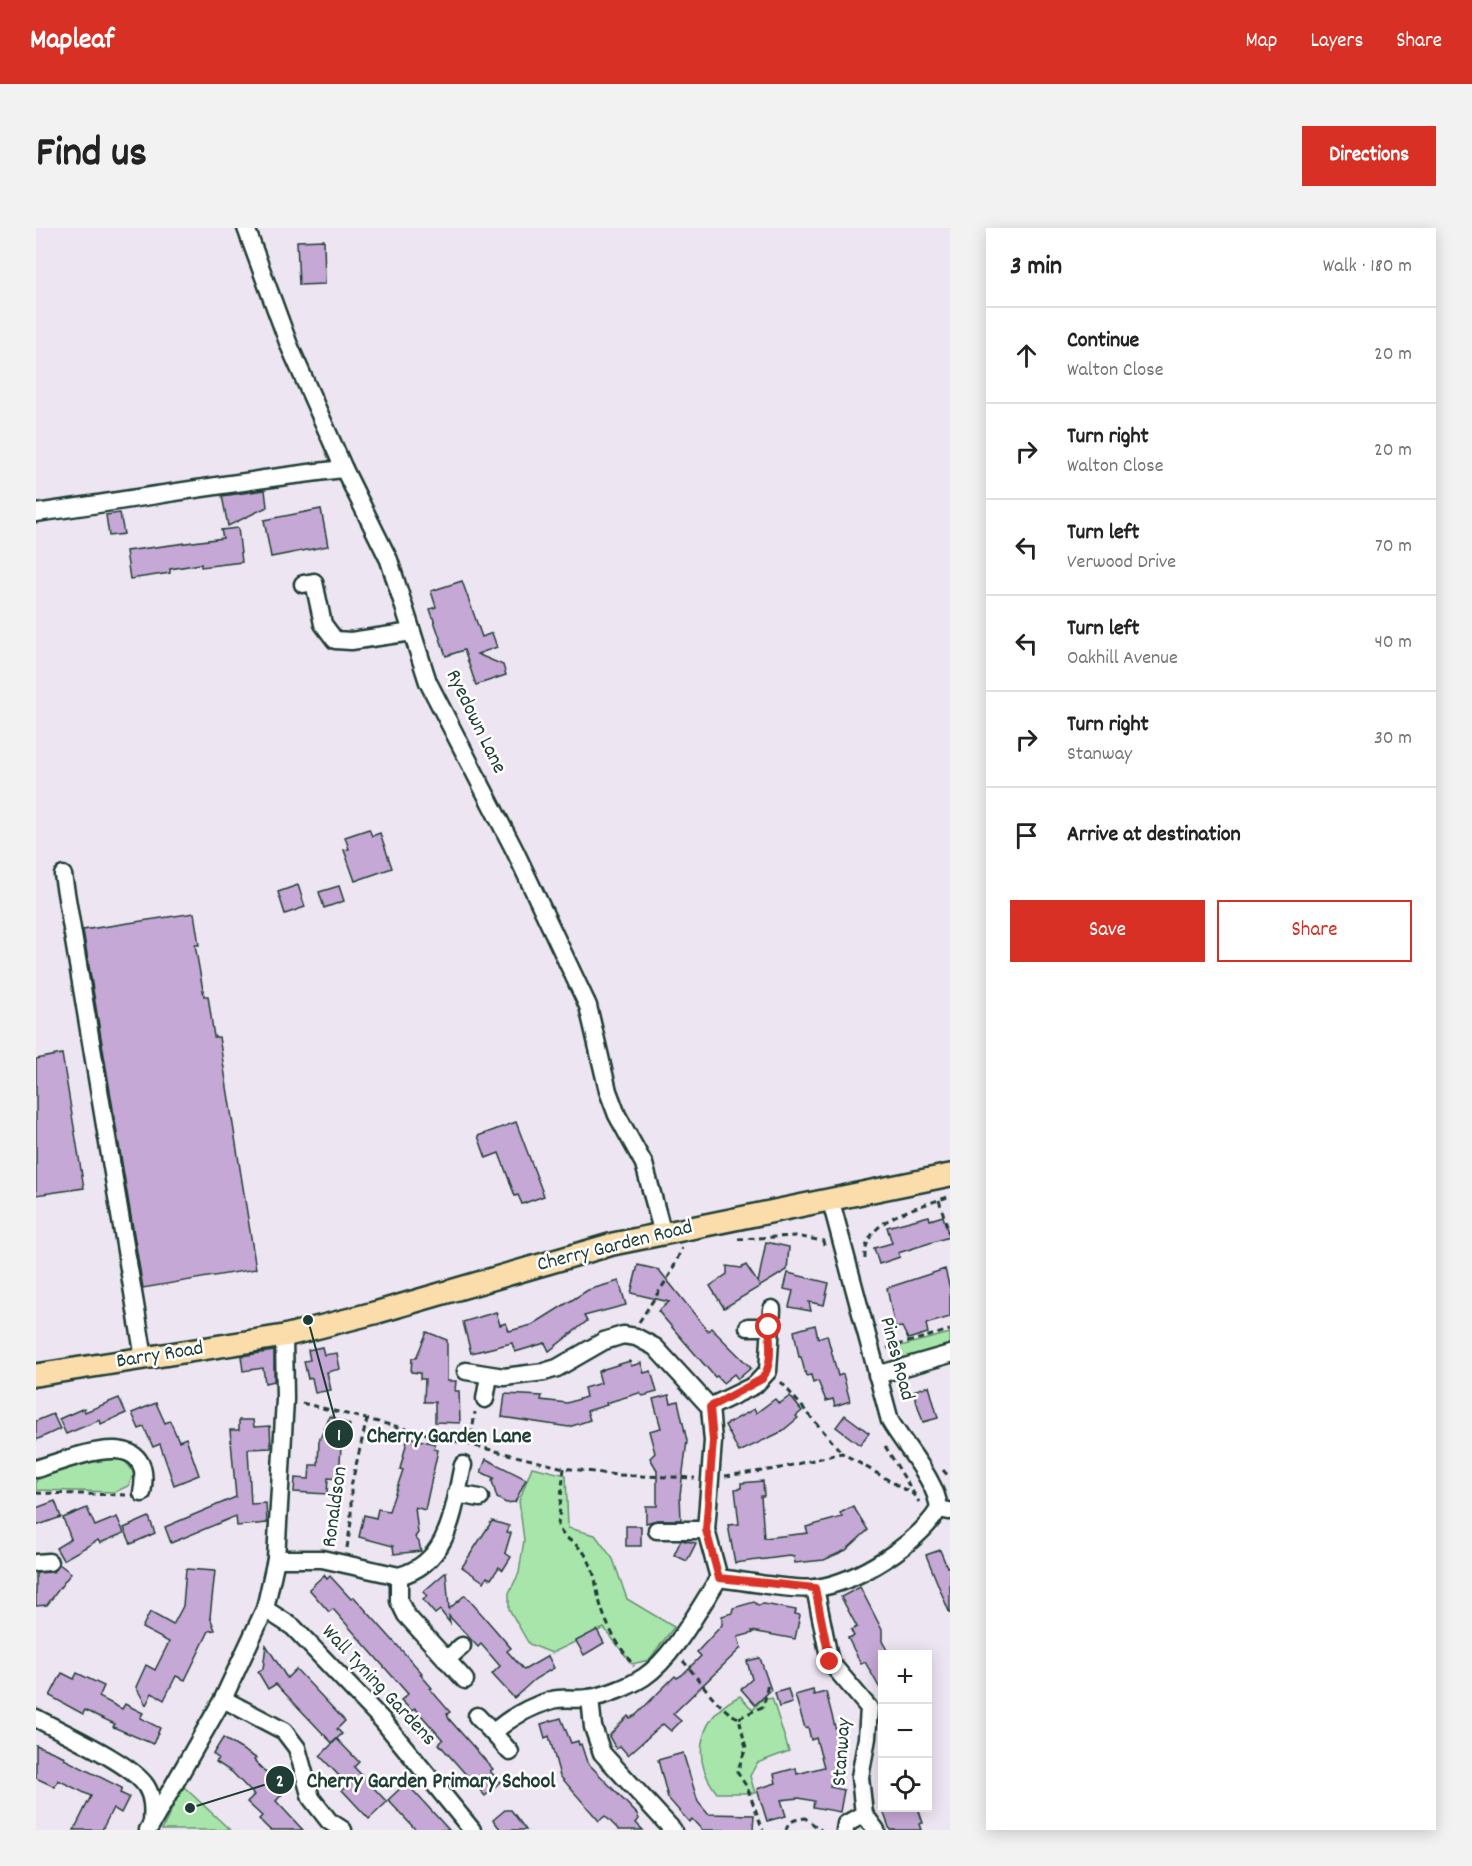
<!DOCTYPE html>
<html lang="en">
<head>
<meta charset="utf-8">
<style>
	:root { --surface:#fff; --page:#f2f2f2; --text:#222; --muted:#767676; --line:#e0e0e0; --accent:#d93025 }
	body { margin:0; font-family:Dekko,sans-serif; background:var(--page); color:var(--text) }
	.controls { position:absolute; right:18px; bottom:18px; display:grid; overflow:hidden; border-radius:0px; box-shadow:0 3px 15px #0003 }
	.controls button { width:54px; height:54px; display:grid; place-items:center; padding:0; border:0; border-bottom:2px solid var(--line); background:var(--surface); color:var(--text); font:30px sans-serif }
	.stop { position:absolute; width:18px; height:18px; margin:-14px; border:4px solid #d93025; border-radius:50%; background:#fff }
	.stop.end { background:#d93025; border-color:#fff; box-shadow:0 2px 6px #0008 }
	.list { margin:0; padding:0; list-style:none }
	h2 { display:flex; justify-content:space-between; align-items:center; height:78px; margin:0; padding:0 24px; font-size:26px }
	h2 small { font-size:20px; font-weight:400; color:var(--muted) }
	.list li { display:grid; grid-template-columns:39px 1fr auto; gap:18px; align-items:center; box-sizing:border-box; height:96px; padding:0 24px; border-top:2px solid var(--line) }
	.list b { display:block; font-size:22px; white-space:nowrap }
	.list p { margin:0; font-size:20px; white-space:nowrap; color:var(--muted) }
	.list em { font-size:20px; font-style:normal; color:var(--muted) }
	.actions { display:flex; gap:12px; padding:18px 24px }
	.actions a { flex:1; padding:14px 0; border:2px solid var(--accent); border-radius:0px; text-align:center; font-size:21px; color:var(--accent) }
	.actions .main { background:var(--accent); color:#fff }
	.icon { flex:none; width:33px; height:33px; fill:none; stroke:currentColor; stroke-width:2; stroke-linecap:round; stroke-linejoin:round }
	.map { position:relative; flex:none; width:914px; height:1602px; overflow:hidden; border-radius:0px }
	header { display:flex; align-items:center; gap:36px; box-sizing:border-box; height:84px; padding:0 30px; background:var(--accent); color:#fff }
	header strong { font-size:28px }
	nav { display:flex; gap:33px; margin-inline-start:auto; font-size:21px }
	.intro { display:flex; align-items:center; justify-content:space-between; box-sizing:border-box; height:144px; padding:0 36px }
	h1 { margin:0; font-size:42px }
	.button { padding:15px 27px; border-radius:0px; background:var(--accent); color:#fff; font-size:21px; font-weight:700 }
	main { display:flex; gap:36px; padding:0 36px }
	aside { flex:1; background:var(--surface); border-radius:0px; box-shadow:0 3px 15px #0003 }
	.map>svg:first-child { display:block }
</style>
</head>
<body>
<header>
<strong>Mapleaf</strong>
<nav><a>Map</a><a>Layers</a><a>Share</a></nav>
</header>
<div class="intro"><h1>Find us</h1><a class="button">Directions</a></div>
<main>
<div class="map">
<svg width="914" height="1602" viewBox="0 0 914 1602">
	<rect width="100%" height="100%" fill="#eee5f2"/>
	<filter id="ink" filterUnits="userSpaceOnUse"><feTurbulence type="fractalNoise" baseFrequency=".0167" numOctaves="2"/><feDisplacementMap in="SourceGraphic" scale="12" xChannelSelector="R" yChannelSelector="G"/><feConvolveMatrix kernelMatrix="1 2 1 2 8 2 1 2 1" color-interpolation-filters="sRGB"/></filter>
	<g filter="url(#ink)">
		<g fill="#a8e5ab" stroke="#649170" stroke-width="1.5">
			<polygon points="914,1105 914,1119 867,1131 860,1130 857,1120"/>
			<path d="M67,1228c16,1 24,3 31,18l-6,12 -13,6 -79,-2v-10z"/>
			<polygon points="496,1239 530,1247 532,1300 559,1307 577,1331 591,1371 638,1399 613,1432 596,1436 568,1400 516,1425 493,1416 473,1381 473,1365 483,1345 488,1312 483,1273"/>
			<path d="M704,1468l13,14 8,-10 11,-2 17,53 -32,12 -7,13 5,17h-38c-28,-36 -17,-78 23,-97z"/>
			<polygon points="147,1558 194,1602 126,1602"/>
		</g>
		<g fill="#c5a8d5" stroke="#1f3d34" stroke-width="1.5">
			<polygon points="288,12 289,56 263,57 261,13"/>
			<polygon points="229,262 231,279 192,298 186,268"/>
			<polygon points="285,281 292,318 235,329 228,292"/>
			<polygon points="84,285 88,306 73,308 70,287"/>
			<polygon points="202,300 206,334 165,339 165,336 134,341 134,345 94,351 90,323 187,310 185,302"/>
			<polygon points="426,353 446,409 456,405 461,419 441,426 467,437 470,447 440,457 428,422 410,428 394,381 400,379 395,363"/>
			<polygon points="333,601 336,608 344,605 356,640 319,653 308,622 313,621 309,609"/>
			<polygon points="262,657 269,679 249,686 242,664"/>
			<polygon points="303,658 308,673 288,680 283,664"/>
			<polygon points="158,685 163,717 159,717 168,768 172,768 178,809 183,809 220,1041 107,1060 47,702"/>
			<polygon points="26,826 48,960 0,967 0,831"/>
			<polygon points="480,894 508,968 486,976 482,967 479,968 463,925 450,930 442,908"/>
			<polygon points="893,988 894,992 907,988 913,1009 862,1025 864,1029 843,1036 838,1020 856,1015 851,999"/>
			<polygon points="730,1014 753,1019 751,1042 688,1080 674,1058 691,1046 691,1038 705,1040 710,1037 722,1055"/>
			<polygon points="602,1037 623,1042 672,1103 675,1100 715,1140 702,1151 698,1146 687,1155 681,1148 679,1149 622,1083 633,1074 595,1065"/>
			<polygon points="909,1041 914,1061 914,1089 890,1096 892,1105 872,1111 866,1099 859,1100 851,1060"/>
			<polygon points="752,1045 793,1055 788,1077 773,1074 775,1083 753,1079 757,1063 748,1061"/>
			<polygon points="583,1053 590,1077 548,1088 551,1093 513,1123 509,1115 479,1124 476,1115 435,1125 427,1094 460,1084 464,1097 470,1095 473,1103 496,1097 552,1062"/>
			<polygon points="779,1097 782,1110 791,1107 802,1148 807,1146 814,1173 799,1178 797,1171 790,1173 782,1153 777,1155 775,1147 770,1148 765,1129 763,1129 758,1103"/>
			<polygon points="391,1104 411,1112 411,1153 420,1153 419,1163 423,1163 424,1195 399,1194 399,1174 388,1174 389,1151 384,1151 384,1145 375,1144 376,1130 380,1130"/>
			<polygon points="286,1119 288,1127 301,1125 304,1141 291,1144 295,1162 279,1165 276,1150 272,1151 268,1133 274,1132 272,1122"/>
			<polygon points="238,1123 238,1153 229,1155 227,1140 207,1143 205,1128"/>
			<polygon points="594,1133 595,1138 605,1135 608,1145 615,1143 621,1164 607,1168 603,1165 570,1175 571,1177 551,1183 554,1192 533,1199 466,1189 469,1166 506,1168 505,1172 531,1175 550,1169 548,1160 565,1155 562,1144 568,1141"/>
			<polygon points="893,1158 902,1190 887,1194 877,1163"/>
			<polygon points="633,1167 635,1175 642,1173 651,1213 644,1267 645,1292 621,1292 610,1295 610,1278 621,1278 621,1242 614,1230 619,1225 613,1203 625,1200 617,1171"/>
			<polygon points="754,1168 766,1183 760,1188 762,1190 745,1204 703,1224 689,1197 718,1181 720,1185 739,1171 743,1176"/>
			<polygon points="83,1170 90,1185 65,1196 64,1192 30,1206 23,1191 48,1180 49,1184"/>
			<polygon points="120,1175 129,1195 134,1193 143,1213 150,1210 163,1247 138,1257 124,1216 117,1219 108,1199 103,1201 96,1185"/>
			<polygon points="17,1186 24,1201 0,1212 0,1193"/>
			<polygon points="809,1187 833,1205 824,1217 800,1199"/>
			<polygon points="294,1188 314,1197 305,1218 303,1251 292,1250 291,1266 258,1264 259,1250 273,1251 274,1237 282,1237 283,1213"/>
			<polygon points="203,1192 217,1192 218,1199 234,1198 235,1220 212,1221 215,1276 230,1275 231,1295 201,1298 200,1288 135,1315 129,1299 200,1269 194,1202 203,1202"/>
			<polygon points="372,1209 399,1216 398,1221 402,1222 389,1282 379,1279 382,1305 379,1309 383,1314 385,1323 358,1326 357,1318 323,1309 328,1287 340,1290 342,1281 353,1283 367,1242 364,1241"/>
			<polygon points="450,1231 490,1251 479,1274 470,1275 461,1270 456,1253 458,1250 445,1244"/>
			<polygon points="727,1253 728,1268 725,1268 728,1310 772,1305 770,1299 806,1289 804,1285 817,1278 832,1302 810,1322 788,1332 759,1335 758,1329 753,1328 699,1335 692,1297 703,1296 699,1261 705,1260 705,1255"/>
			<polygon points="19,1273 25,1289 0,1298 0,1280"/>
			<polygon points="51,1280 59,1298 81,1289 88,1305 64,1315 62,1312 27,1332 20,1320 35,1311 27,1290"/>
			<polygon points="113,1289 119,1305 95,1316 88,1300"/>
			<polygon points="456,1293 473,1298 471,1304 475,1305 469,1325 475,1329 467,1342 463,1339 455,1351 451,1349 448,1354 426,1339"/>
			<rect x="590" y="1298" width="15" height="20"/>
			<polygon points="645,1312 660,1315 651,1333 638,1327"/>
			<polygon points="904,1322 911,1339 914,1338 914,1386 890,1327"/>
			<polygon points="23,1336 35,1345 11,1377 0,1378 0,1345 17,1344"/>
			<polygon points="150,1341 179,1343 174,1389 179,1402 173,1403 149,1452 140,1448 128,1472 116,1465 110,1477 100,1459 110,1437 119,1442 133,1414 106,1400 114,1384 137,1397 147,1378"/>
			<polygon points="410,1344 413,1381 429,1367 475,1420 471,1423 488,1442 512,1428 518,1440 499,1451 478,1470 456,1446 464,1438 445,1416 442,1419 413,1388 414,1395 404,1382 399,1386 387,1372 391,1368 387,1364"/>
			<polygon points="288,1347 291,1351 294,1348 315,1371 318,1369 386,1445 384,1446 396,1460 394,1461 414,1484 411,1486 413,1491 457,1541 454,1543 464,1554 449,1568 403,1516 407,1512 379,1480 376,1483 365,1472 372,1466 297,1381 293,1384 273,1361"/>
			<polygon points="824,1359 846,1402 846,1413 851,1422 846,1424 846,1464 829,1434 825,1436 812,1410 818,1408 815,1402 821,1399 805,1369"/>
			<polygon points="718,1374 722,1377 728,1376 760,1382 759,1386 764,1387 759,1411 716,1403 717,1405 702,1409 705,1420 637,1486 645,1493 635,1503 627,1496 592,1527 584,1518 580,1521 573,1508 582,1498 592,1488 594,1490 600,1487 639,1448 641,1450 646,1447 665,1428 661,1424 686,1397 686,1388 696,1385 697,1380"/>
			<polygon points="561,1402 568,1415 548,1427 540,1413"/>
			<polygon points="230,1417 251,1450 260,1441 309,1493 301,1501 306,1506 296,1515 240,1456 232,1461 222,1444 227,1441"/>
			<polygon points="724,1430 735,1462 719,1477 705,1461 716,1451 711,1433"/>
			<polygon points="26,1445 38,1451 41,1445 68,1458 63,1469 86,1481 89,1476 107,1485 104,1490 124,1500 117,1516 77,1499 79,1496 49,1482 47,1486 14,1468"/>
			<polygon points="752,1461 756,1475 743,1479 739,1465"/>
			<polygon points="777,1462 778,1467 790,1464 800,1503 805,1502 809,1516 803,1517 807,1532 798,1535 794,1559 808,1562 804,1584 777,1579 778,1573 763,1570 745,1572 750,1588 731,1593 721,1561 740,1555 738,1546 760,1540 761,1546 788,1539 780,1510 775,1512 772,1499 769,1500 759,1467"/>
			<polygon points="525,1490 535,1515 542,1513 543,1517 545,1516 551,1534 601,1586 603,1591 600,1595 607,1602 583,1602 569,1588 563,1593 524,1548 513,1508 509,1510 505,1496"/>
			<polygon points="187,1510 220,1530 218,1532 248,1564 240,1573 267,1602 234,1602 223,1591 226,1588 211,1574 218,1567 196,1544 180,1534 182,1530 177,1526"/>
			<polygon points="301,1511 323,1534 318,1539 351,1574 333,1591 306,1562 312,1557 284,1528"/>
			<polygon points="0,1517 29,1529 28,1531 86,1560 84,1565 93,1569 85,1585 77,1580 66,1602 38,1602 55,1568 22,1552 19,1559 0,1550"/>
			<polygon points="647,1525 662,1574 672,1586 718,1587 717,1602 666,1602 656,1591 653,1594 632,1570 622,1532"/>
			<polygon points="370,1555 383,1569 413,1602 380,1602 352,1572"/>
			<polygon points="846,1580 882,1580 887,1595 883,1596 885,1602 854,1602"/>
			<polygon points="469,1582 475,1582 490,1602 465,1602 457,1592"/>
		</g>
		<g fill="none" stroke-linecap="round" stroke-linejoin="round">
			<defs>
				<g id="minor">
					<polyline points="210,0 253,117 308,241 353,332 392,454 479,623 552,778 572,863 581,887 608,936 627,1006"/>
					<path d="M0,285c103,-14 205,-33 308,-44"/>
					<polyline points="267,356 278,354 287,396 299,412 315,413 376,404"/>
					<polyline points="27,647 108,1130"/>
					<path d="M794,970l60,223c15,26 47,60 49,88l10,2"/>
					<polyline points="712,1099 733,1099"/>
					<polyline points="430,1143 468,1149 508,1144 521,1140 568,1113 587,1107 600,1109 619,1119 674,1179 677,1213 670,1302 683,1350"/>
					<polyline points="841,1147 914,1126"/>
					<polyline points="449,1171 453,1148"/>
					<polyline points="674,1179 719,1157 732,1143 736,1081"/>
					<path d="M0,1241c34,-10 120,-48 106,24"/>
					<polyline points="420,1266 444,1270"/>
					<polyline points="621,1302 670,1302"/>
					<polyline points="240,1331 286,1331 363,1348 363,1373 370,1387 429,1452"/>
					<polyline points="0,1335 13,1334"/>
					<path d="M363,1348c51,-14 54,-66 64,-111"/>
					<polyline points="779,1360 794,1434 833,1480 831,1510 824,1549 828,1586 810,1596 809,1602"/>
					<polyline points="229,1381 257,1399 347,1493 436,1602"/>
					<polyline points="410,1432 426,1418"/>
					<polyline points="554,1470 557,1499 566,1525 637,1602"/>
					<polyline points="187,1471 248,1503 261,1520 275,1570 293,1593 307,1602"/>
					<path d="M441,1488l16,17c17,-16 36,-26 59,-33 12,-3 25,0 37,-2 17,-2 41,-12 55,-21 30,-20 55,-69 75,-99 24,3 76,13 97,10 42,-6 101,-44 123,-79"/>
					<path d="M0,1490c27,15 95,45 110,68 7,11 7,23 6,36"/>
					<polyline points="457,1505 474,1524"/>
					<polyline points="828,1586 840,1602"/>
					<polyline points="112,1602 187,1471 229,1381 240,1331 249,1171 248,1108"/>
				</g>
				<polyline id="major" points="0,1147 248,1108 342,1084 577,1016 914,947"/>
			</defs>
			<use href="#minor" stroke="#1f3d34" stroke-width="21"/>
			<use href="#major" stroke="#1f3d34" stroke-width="26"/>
			<g stroke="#1f3d34" stroke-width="3" stroke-dasharray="6 4.5" stroke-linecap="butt">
				<polyline points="903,972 914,1008"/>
				<polyline points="702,1011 760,1008 787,1013 788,1017"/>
				<path d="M829,1031c-2,-42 54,-51 85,-63"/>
				<polyline points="603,1094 635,1045 646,1020"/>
				<polyline points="851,1120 914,1102"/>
				<polyline points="745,1154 806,1225"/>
				<polyline points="266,1175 528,1240 580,1247 659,1250"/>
				<polyline points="434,1218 439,1184"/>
				<polyline points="849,1218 883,1274"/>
				<path d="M528,1240l-6,58c5,14 21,17 28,30 8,13 9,24 12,39 6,28 19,49 36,71"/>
				<polyline points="907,1242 914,1250"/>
				<polyline points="689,1248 740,1241 806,1225 880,1268"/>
				<polyline points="0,1265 91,1267"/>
				<polyline points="311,1320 315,1294 315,1258 331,1191"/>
				<path d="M647,1433c14,15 38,52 56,57l7,30 -9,24 10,15 16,43"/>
				<polyline points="703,1490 728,1478 732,1454"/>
				<path d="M750,1602c3,-10 11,-11 19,-12l16,12"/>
			</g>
			<use href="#minor" stroke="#fff" stroke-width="16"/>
			<use href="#major" stroke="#faddab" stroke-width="21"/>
		</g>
	</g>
	<g fill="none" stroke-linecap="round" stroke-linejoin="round" filter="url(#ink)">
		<path stroke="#d93025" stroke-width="8" d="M733,1099c1,18 4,37 -7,52l-52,28 3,34 -7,89 13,48 96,10 15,74"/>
	</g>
	<g text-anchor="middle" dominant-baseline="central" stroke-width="5" stroke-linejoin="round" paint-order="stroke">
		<g font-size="21" fill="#1f3d34" stroke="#fff">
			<text transform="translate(439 494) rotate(64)">Ryedown Lane</text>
			<text transform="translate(579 1019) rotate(-14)">Cherry Garden Road</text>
			<text transform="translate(124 1128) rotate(-9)">Barry Road</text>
			<text transform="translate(860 1131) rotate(75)">Pines Road</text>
			<text transform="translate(300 1279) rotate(-82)">Ronaldson</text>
			<text transform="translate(342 1458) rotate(47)">Wall Tyning Gardens</text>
			<text transform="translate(807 1524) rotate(-86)">Stanway</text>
		</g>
	</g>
	<path fill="none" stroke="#1f3d34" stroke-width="2" d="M272 1092L303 1206M154 1580L244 1552"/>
	<g fill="#1f3d34" stroke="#fff" stroke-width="2">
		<circle cx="272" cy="1092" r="6"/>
		<circle cx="154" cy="1580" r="6"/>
		<circle cx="303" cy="1206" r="15"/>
		<circle cx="244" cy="1552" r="15"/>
	</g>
	<g font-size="18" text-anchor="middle" font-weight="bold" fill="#fff">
		<text x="303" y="1212">1</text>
		<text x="244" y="1558">2</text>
	</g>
	<g font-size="22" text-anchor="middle" font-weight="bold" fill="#1f3d34" stroke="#fff" stroke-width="5" stroke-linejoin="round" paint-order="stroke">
		<text x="413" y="1214">Cherry Garden Lane</text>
		<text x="395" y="1559">Cherry Garden Primary School</text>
	</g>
</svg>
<div class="controls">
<button>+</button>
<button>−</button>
<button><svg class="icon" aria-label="locate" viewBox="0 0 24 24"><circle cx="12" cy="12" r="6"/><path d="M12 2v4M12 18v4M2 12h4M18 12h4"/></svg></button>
</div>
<div class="stop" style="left:733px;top:1099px"></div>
<div class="stop end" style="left:794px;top:1434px"></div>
</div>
<aside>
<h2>3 min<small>Walk · 180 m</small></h2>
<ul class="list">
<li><svg class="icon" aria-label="ahead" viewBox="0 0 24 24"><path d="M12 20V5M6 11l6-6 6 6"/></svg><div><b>Continue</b><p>Walton Close</p></div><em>20 m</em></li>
<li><svg class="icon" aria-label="right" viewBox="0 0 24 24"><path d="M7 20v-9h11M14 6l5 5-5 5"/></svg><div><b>Turn right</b><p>Walton Close</p></div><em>20 m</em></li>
<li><svg class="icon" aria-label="left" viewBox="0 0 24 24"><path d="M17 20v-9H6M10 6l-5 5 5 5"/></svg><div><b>Turn left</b><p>Verwood Drive</p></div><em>70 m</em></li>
<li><svg class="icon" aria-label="left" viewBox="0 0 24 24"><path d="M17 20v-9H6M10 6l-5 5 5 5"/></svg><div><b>Turn left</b><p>Oakhill Avenue</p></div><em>40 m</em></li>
<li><svg class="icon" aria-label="right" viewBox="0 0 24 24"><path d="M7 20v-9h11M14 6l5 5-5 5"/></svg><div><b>Turn right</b><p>Stanway</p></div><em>30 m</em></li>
<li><svg class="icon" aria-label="arrive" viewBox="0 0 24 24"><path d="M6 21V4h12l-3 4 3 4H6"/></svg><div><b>Arrive at destination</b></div></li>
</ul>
<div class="actions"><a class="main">Save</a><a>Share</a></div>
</aside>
</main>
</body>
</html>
